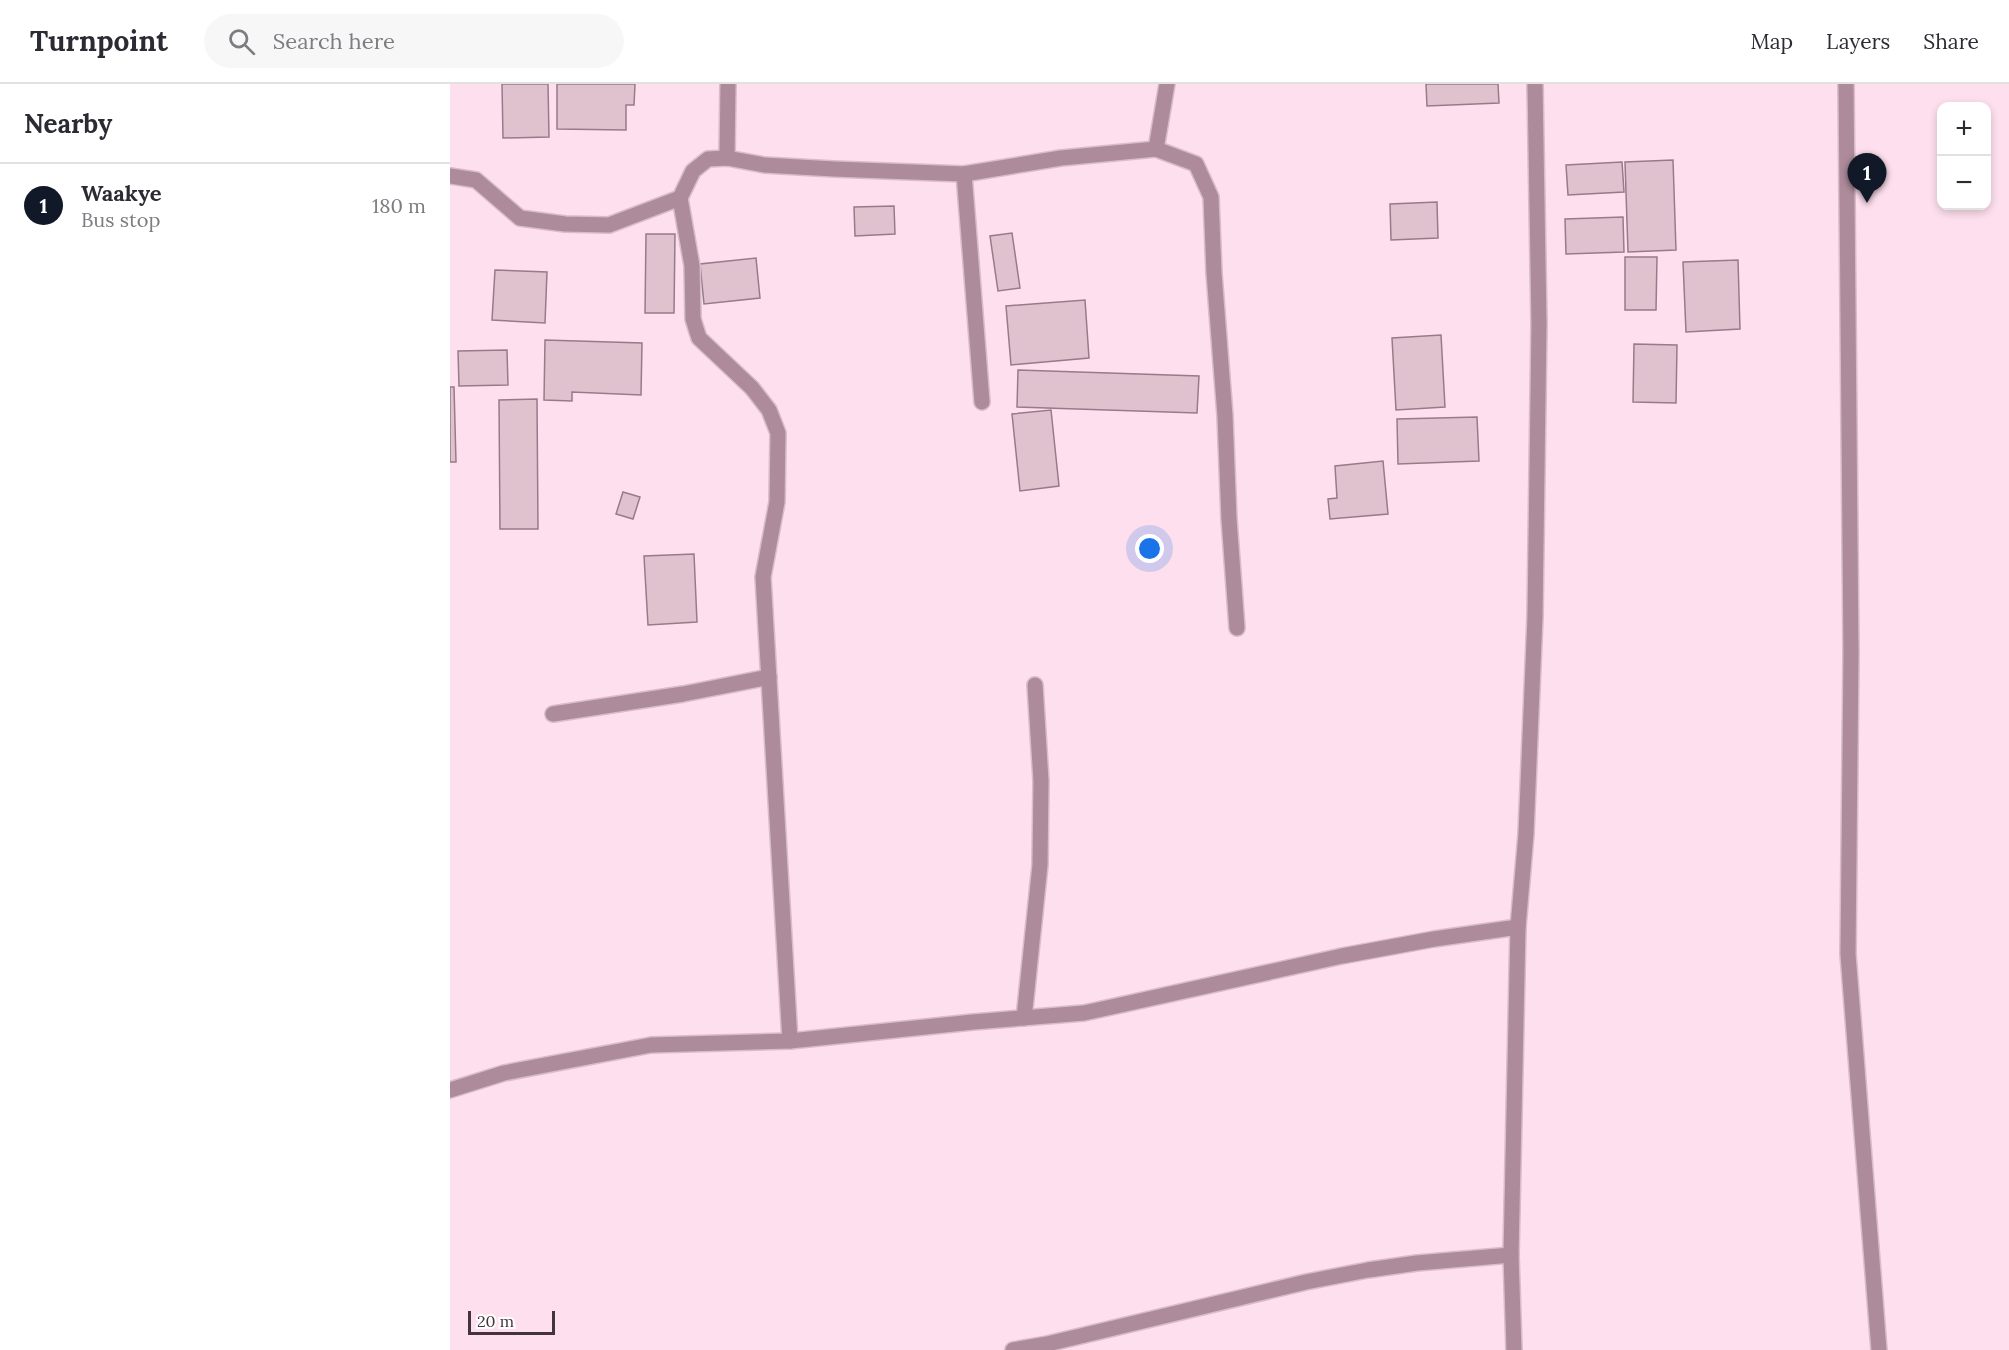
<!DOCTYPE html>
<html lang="en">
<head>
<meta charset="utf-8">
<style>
	:root { --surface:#fff; --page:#f7f7f7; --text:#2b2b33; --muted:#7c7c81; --line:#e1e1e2; --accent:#111827 }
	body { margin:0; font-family:Lora,serif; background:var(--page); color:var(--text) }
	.controls { position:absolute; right:18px; top:18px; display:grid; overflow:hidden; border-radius:12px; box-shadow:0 3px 9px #0003 }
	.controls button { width:54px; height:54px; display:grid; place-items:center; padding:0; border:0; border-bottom:2px solid var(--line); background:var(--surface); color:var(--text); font:30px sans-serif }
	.scale { position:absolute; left:18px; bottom:15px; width:87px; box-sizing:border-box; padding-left:6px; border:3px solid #41353a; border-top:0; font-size:16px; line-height:21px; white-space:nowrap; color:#41353a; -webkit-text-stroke:4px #fff; paint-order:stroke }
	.you { position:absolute; left:700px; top:465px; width:21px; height:21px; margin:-15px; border:4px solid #fff; border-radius:50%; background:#1a73e8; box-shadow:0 0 0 9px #1a73e833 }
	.badge { display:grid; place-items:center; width:39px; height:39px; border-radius:50%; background:var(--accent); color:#fff; font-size:20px; font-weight:700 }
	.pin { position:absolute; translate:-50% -50px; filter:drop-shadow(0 2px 3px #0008) }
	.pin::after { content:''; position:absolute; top:32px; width:21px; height:18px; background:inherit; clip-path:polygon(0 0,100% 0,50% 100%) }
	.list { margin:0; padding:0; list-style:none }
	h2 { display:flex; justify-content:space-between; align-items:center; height:78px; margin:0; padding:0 24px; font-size:26px }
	h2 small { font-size:20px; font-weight:400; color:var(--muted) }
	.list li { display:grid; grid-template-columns:39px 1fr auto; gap:18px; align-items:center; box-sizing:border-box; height:84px; padding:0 24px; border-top:2px solid var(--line) }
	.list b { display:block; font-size:22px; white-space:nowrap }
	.list p { margin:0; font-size:20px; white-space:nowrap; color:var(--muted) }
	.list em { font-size:20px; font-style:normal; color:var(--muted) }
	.icon { flex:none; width:33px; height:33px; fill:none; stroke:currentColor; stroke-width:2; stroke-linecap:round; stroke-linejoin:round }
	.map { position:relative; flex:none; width:1559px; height:1266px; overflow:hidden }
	header { display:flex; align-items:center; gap:36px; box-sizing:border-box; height:84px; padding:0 30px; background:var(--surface); border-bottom:2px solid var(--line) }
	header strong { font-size:28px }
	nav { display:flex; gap:33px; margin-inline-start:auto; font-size:21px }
	.search { width:420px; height:54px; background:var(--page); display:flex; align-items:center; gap:15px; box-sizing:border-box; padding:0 21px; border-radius:33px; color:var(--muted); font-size:22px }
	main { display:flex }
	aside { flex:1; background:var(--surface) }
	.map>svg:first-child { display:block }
</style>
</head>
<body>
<header>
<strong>Turnpoint</strong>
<div class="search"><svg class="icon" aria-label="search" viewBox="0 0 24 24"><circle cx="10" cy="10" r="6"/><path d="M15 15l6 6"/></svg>Search here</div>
<nav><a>Map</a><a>Layers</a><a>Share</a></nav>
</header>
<main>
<aside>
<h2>Nearby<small></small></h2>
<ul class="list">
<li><span class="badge">1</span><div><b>Waakye</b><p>Bus stop</p></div><em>180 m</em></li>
</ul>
</aside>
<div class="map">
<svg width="1559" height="1266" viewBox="0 0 1559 1266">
	<rect width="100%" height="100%" fill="#fedfed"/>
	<g fill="#e0c2cf" stroke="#977b88" stroke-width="1.5">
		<polygon points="52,0 98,0 99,53 53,54"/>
		<polygon points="107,0 185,0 184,21 176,21 176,46 107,45"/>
		<polygon points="976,0 1048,0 1049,19 977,22"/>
		<polygon points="1223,76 1226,166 1178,168 1175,78"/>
		<polygon points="1172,78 1174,108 1118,111 1116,81"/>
		<polygon points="987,118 988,154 941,156 940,120"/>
		<polygon points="444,122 445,150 405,152 404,123"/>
		<polygon points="1173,133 1174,168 1116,170 1115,135"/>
		<polygon points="562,149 570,204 548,207 540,152"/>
		<polygon points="196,150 225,150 224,229 195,229"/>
		<polygon points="1175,173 1207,173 1206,226 1175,226"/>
		<polygon points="306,174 310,214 254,220 250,180"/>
		<polygon points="1288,176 1290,245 1236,248 1233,178"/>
		<polygon points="45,186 97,188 95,239 42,236"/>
		<polygon points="635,216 639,274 561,281 556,222"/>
		<polygon points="991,251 995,323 946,326 942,254"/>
		<polygon points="95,256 192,259 191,311 122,308 122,317 94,316"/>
		<polygon points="1184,260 1227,261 1226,319 1183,318"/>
		<polygon points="57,266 58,301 9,302 8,267"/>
		<polygon points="568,286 749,292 747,329 567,323"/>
		<polygon points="0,303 4,303 6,378 0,378"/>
		<polygon points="87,315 88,445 50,445 49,316"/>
		<polygon points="601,326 609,402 570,407 562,330"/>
		<polygon points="1027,333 1029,377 948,380 947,335"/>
		<polygon points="933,377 938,430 880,435 878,415 887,414 885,382"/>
		<polygon points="173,408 190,413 183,435 166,430"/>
		<polygon points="244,470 247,538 198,541 194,472"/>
	</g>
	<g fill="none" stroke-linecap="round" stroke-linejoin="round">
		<defs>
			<g id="minor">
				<polyline points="1396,0 1401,570 1398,870 1429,1266"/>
				<polyline points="706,65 717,0"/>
				<polyline points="277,74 278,0"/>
				<polyline points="514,90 532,318"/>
				<polyline points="0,92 26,96 70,134 115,140 159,141 230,114 243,87 258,75 277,74 314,81 384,85 514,90 611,74 706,65 746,80 761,113 764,189 775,332 779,435 787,544"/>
				<polyline points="230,114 242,182 243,235 249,254 302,304 319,326 328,349 327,418 313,493 340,957"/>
				<polyline points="103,630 233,610 319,593"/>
				<polyline points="574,934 590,781 591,697 585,601"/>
				<polyline points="0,1006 54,989 201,961 340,957 523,938 634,929 892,872 984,855 1068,843 1076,750 1085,533 1089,240 1085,0"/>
				<polyline points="563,1266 597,1260 856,1198 918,1186 967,1179 1061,1171"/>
				<polyline points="1064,1266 1061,1171 1068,843"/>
			</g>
		</defs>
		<use href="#minor" stroke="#d8bdc9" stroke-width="18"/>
		<use href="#minor" stroke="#ad8b9a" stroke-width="15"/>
	</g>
</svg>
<div class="controls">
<button>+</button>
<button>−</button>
</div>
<div class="scale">20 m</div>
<div class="you"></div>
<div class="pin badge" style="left:1417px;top:119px">1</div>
</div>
</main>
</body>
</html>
